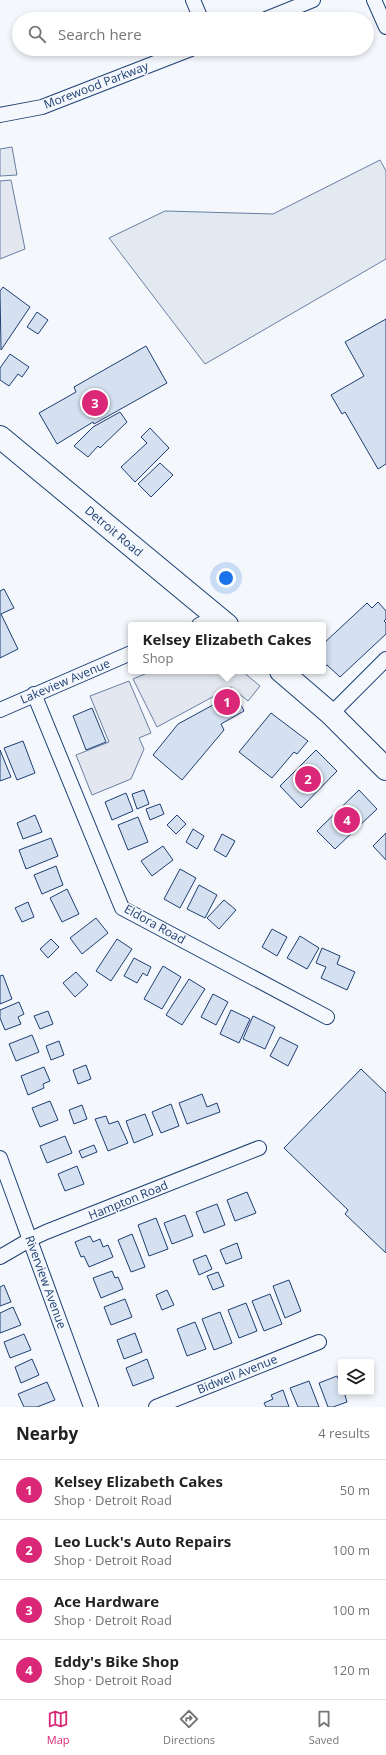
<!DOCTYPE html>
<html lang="en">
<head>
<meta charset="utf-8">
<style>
	:root { --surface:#fff; --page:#f2f2f2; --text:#222; --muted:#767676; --line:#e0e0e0; --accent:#db2777 }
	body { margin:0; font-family:"Open Sans",sans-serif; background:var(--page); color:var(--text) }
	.controls { position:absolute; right:12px; bottom:12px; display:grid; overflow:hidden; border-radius:4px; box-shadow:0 2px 6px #0003 }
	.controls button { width:36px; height:36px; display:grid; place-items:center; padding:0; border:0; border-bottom:1px solid var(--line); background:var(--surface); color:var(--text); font:20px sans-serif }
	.you { position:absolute; left:226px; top:578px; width:14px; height:14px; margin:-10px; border:3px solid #fff; border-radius:50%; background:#1a73e8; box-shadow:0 0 0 6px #1a73e833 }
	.badge { display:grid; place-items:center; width:26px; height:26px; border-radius:50%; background:var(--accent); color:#fff; font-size:13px; font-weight:700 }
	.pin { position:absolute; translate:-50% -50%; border:2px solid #fff; box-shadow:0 1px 4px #0006 }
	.popup { position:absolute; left:128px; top:622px; width:198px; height:52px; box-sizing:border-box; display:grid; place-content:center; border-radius:4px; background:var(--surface); filter:drop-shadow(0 1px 3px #0005); font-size:13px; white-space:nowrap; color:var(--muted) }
	.popup b { font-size:15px; color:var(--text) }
	.popup::after { content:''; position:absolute; left:50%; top:100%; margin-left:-8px; border:8px solid transparent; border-top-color:var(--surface) }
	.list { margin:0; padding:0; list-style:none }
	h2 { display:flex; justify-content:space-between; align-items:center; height:52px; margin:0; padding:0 16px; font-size:17px }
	h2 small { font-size:13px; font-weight:400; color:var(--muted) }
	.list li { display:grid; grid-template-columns:26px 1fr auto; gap:12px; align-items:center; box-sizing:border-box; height:60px; padding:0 16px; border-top:1px solid var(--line) }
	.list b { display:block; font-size:15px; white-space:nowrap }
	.list p { margin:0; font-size:13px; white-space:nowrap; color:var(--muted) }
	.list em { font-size:13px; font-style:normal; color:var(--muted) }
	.icon { flex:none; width:22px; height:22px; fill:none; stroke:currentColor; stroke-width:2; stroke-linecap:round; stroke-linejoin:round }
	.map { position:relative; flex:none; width:386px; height:1407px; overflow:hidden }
	.search { position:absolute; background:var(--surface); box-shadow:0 2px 6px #0003; left:12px; right:12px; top:12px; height:44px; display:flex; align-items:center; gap:10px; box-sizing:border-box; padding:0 14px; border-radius:22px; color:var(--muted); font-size:15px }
	.sheet { height:292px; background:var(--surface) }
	nav { display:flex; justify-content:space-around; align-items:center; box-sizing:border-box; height:56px; border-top:1px solid var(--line); background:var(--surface); font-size:11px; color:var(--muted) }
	nav a { display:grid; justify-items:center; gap:2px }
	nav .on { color:var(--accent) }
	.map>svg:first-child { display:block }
</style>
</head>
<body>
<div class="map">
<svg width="386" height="1407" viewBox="0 0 386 1407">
	<rect width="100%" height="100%" fill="#f4f7fb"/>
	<g fill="#e3e9f0" stroke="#687fa3">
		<polygon points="12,147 17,175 0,176 0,149"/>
		<polygon points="380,160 386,171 386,259 205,364 109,238 165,211 273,214"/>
	</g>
	<g fill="#e3e8f0" stroke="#687fa3">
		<polygon points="11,180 25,249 0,259 0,181"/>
		<polygon points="152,671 242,671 260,686 248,701 231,687 157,727 133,679"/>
		<polygon points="129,681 151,733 139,738 144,749 131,779 92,795 76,755 109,742 90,696"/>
	</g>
	<g fill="#d5e0f0" stroke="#1d3f73">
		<polygon points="3,287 30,307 1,350 0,291"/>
		<polygon points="37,312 48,320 38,334 27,327"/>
		<polygon points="386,319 386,464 378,469 345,412 342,414 331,395 364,376 345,342"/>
		<polygon points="146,346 167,383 94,424 93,422 57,444 39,413 76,392 74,387"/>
		<polygon points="10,354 29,367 22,377 18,374 9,386 0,380 0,368"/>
		<polygon points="120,412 127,422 100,448 98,446 88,457 74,446 93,427"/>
		<polygon points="150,428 169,448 135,482 121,467 147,443 141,437"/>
		<polygon points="160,463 173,475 151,497 138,484"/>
		<polygon points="4,589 14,608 1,614 18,649 0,658 0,591"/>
		<polygon points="378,602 386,611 386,619 384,621 386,623 386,634 340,677 327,665 323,668 323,644 367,603 372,608"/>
		<polygon points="235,693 244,711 221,724 224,730 182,780 153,755 178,724"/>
		<polygon points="92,708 106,742 86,750 73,716"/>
		<polygon points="271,713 308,741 297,754 294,752 272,778 239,752"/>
		<polygon points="23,741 35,773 17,780 4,748"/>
		<polygon points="0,750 11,777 0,781"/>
		<polygon points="316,750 337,771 301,808 280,786"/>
		<polygon points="144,790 149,804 137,809 132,794"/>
		<polygon points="359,790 377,809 335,849 317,831"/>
		<polygon points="126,793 133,811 112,820 105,802"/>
		<polygon points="160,804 164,814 150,820 146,809"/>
		<polygon points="35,815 42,832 23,839 17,823"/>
		<polygon points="177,815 186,824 176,834 167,825"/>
		<polygon points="138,817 148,842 128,850 118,825"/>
		<polygon points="193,829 204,836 197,849 186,842"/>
		<polygon points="386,833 386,860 373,846"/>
		<polygon points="222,834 235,841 226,857 214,850"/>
		<polygon points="51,838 58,856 26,869 19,850"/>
		<polygon points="163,846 173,860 152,876 141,861"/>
		<polygon points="56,866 63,885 42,894 34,875"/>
		<polygon points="180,869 196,878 180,908 164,899"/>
		<polygon points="199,885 217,895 205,918 187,909"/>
		<polygon points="67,889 79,914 62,922 50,898"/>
		<polygon points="224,900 236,910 219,929 207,918"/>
		<polygon points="28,902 34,917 22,922 15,908"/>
		<polygon points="96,918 108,933 82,954 70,938"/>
		<polygon points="272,929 287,937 277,956 262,947"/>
		<polygon points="300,936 319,948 307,969 287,958"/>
		<polygon points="51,939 59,947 48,958 40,949"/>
		<polygon points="117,939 132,949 111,981 96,971"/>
		<polygon points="322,948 340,956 337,964 355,972 347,990 321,978 326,967 316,963"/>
		<polygon points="134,958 151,967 147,976 143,973 137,983 124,976"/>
		<polygon points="163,966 181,977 162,1009 144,999"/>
		<polygon points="76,972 88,985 75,997 63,983"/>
		<polygon points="3,975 12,999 0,1004 0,976"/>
		<polygon points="189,979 205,989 182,1025 166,1015"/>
		<polygon points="213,994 228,1002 216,1025 201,1017"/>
		<polygon points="19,1002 24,1014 18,1017 21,1024 5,1030 0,1018 0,1010"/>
		<polygon points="231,1010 250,1019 239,1043 220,1034"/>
		<polygon points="48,1011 53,1024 40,1029 34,1016"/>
		<polygon points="253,1016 275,1027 265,1049 243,1039"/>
		<polygon points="32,1035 39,1052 16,1061 9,1044"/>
		<polygon points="280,1037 298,1046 288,1066 270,1056"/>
		<polygon points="59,1041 64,1055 51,1060 46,1046"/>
		<polygon points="86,1065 91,1079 78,1084 73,1070"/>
		<polygon points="44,1067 50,1081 43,1084 44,1088 28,1095 21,1076"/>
		<polygon points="361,1069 386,1093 386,1253 345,1214 348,1210 284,1148"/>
		<polygon points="202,1094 207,1107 217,1103 220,1112 187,1124 179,1103"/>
		<polygon points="50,1101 58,1120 40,1127 32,1108"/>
		<polygon points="171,1104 179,1126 161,1133 152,1112"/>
		<polygon points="82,1105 87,1119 74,1124 69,1110"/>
		<polygon points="145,1114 153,1135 134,1143 126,1121"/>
		<polygon points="106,1116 109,1124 118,1121 128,1143 108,1151 95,1119"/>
		<polygon points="65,1136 72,1153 47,1163 40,1146"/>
		<polygon points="94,1145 97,1152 82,1158 79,1151"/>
		<polygon points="77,1166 84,1184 65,1191 58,1174"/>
		<polygon points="247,1192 256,1213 235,1221 227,1200"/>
		<polygon points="217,1204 225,1225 204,1233 196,1212"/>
		<polygon points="185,1215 193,1236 172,1244 164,1223"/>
		<polygon points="156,1218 168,1249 149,1256 138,1225"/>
		<polygon points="132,1234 145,1267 131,1272 118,1240"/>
		<polygon points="90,1236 93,1242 100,1239 103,1247 108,1245 113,1257 89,1267 84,1256 81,1257 75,1242"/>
		<polygon points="237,1243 242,1258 226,1264 220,1250"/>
		<polygon points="206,1255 212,1269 199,1275 193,1260"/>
		<polygon points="112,1271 115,1278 118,1277 123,1289 101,1298 93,1278"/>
		<polygon points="218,1272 224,1286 213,1290 207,1276"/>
		<polygon points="289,1280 301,1311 285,1318 273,1286"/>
		<polygon points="4,1285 11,1302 0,1306 0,1287"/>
		<polygon points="167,1290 174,1305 162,1310 156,1295"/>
		<polygon points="270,1294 282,1324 264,1331 252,1301"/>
		<polygon points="125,1299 132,1317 111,1325 104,1307"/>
		<polygon points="246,1303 257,1331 239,1338 228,1310"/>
		<polygon points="13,1307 21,1325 0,1333 0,1313"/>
		<polygon points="220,1312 232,1343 214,1350 202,1319"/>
		<polygon points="195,1322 206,1349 187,1356 177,1329"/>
		<polygon points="135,1333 142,1352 124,1359 117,1340"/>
		<polygon points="24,1334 31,1350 10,1358 4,1342"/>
		<polygon points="32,1359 39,1375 21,1383 15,1367"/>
		<polygon points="147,1359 154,1378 133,1386 126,1368"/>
		<polygon points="337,1376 341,1385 341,1392 344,1392 347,1402 333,1407 328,1407 319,1383"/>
		<polygon points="309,1381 319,1407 298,1407 290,1388"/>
		<polygon points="47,1382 55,1400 37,1407 24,1407 18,1394"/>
		<polygon points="283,1390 289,1407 266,1407 264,1403 273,1399 271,1395"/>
	</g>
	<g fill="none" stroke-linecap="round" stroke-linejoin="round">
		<defs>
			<g id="street">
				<polyline points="193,0 201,19"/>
				<polyline points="374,0 386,27"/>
				<polyline points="266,19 313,0"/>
				<polyline points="0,115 42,107 191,49"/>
				<polyline points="199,625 217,617"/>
				<polyline points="34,694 122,908 327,1017"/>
				<polyline points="0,710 131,653"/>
				<polyline points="331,714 386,659"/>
				<polyline points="0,1158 91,1407"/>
				<polyline points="0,1257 31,1239 46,1232 259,1148"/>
				<polyline points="156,1407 319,1342"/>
			</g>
			<g id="primary">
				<polyline points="0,437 227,625"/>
				<polyline points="281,671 331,714 386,769"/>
			</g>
		</defs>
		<use href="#street" stroke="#1d3f73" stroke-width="16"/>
		<use href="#primary" stroke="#1d3f73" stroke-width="24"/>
		<use href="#street" stroke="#f4f7fb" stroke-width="14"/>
		<use href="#primary" stroke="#f4f7fb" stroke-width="22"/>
	</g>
	<g text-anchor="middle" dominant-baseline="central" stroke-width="3" stroke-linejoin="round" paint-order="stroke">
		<g font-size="12" fill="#1d3f73" stroke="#f4f7fb">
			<text transform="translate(96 85) rotate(-21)">Morewood Parkway</text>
			<text transform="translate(114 531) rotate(40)">Detroit Road</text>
			<text transform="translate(65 681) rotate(-23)">Lakeview Avenue</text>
			<text transform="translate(155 924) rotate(29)">Eldora Road</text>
			<text transform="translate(128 1200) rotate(-22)">Hampton Road</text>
			<text transform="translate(46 1282) rotate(70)">Riverview Avenue</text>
			<text transform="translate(237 1374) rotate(-22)">Bidwell Avenue</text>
		</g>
	</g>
</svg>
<div class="controls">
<button><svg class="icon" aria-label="layers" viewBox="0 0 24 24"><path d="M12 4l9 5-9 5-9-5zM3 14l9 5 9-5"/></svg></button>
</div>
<div class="you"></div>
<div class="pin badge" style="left:227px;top:702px">1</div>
<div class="popup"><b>Kelsey Elizabeth Cakes</b>Shop</div>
<div class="pin badge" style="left:308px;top:779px">2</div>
<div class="pin badge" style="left:95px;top:403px">3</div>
<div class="pin badge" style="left:347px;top:820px">4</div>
<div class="search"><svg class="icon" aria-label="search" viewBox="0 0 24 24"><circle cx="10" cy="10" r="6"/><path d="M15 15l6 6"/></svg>Search here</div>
</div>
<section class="sheet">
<h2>Nearby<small>4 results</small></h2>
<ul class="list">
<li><span class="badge">1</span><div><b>Kelsey Elizabeth Cakes</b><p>Shop · Detroit Road</p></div><em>50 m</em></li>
<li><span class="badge">2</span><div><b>Leo Luck's Auto Repairs</b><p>Shop · Detroit Road</p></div><em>100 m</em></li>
<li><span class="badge">3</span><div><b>Ace Hardware</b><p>Shop · Detroit Road</p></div><em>100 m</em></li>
<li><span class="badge">4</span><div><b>Eddy's Bike Shop</b><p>Shop · Detroit Road</p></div><em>120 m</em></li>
</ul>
</section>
<nav>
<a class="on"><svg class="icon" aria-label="map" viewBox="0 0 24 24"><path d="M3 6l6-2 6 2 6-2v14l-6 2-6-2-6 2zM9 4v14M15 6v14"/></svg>Map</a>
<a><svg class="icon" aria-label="directions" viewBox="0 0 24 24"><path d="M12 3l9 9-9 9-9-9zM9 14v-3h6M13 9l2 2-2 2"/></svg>Directions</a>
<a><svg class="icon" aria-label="saved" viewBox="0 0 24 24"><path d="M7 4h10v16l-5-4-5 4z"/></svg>Saved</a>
</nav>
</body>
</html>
